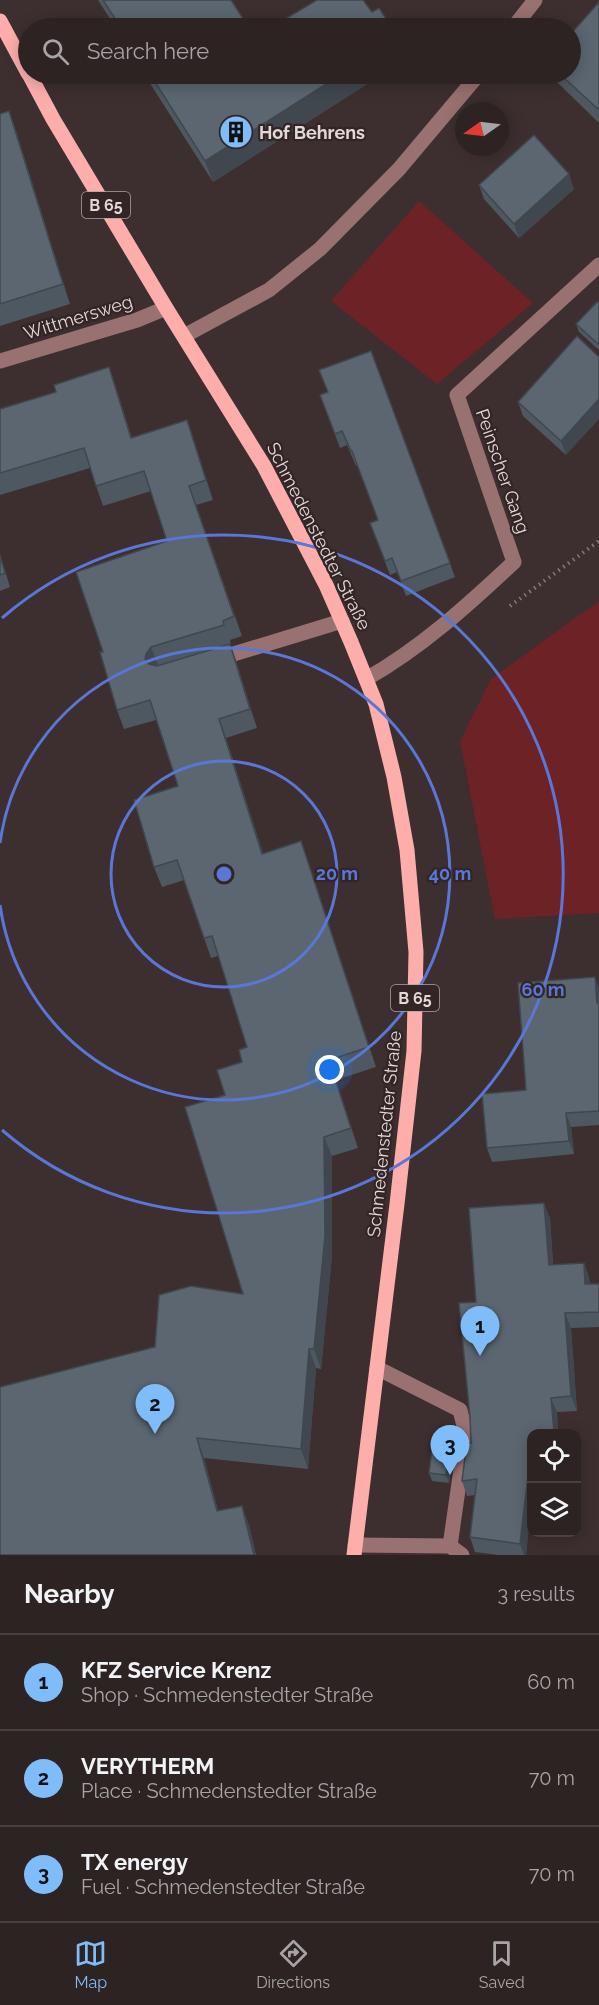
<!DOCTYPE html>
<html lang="en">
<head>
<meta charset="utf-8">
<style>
	:root { --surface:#2e2323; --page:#3a2f30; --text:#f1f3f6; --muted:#a7a4a6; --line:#494041; --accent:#7fbdfa }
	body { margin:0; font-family:Raleway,sans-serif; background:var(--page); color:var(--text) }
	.controls { position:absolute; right:18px; bottom:18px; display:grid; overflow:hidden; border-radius:12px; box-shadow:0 3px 15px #0003 }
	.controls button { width:54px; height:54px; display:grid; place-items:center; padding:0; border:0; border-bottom:2px solid var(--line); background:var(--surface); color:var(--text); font:30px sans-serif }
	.compass { position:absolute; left:455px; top:102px; width:54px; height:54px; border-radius:50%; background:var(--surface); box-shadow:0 3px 15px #0003; rotate:256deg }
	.you { position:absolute; left:330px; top:1070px; width:21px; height:21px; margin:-15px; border:4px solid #fff; border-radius:50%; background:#1a73e8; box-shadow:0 0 0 9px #1a73e833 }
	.badge { display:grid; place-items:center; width:39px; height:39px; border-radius:50%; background:var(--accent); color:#111; font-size:20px; font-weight:700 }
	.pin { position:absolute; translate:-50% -50px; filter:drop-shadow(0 2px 3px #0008) }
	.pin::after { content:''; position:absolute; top:32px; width:21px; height:18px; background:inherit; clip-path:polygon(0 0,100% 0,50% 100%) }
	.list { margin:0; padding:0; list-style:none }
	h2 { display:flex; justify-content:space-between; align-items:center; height:78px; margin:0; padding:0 24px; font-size:26px }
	h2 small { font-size:20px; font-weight:400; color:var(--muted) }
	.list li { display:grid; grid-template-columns:39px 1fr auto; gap:18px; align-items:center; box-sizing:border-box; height:96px; padding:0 24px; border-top:2px solid var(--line) }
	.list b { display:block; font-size:22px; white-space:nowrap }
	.list p { margin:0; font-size:20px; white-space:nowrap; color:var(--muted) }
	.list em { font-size:20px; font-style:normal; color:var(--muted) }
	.icon { flex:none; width:33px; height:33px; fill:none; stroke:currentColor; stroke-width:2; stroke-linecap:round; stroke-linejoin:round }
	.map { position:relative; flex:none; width:599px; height:1555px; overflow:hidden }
	.search { position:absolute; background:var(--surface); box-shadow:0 3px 15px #0003; left:18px; right:18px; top:18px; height:66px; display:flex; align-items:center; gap:15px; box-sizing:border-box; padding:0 21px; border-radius:33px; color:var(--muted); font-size:22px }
	.sheet { height:366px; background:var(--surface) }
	nav { display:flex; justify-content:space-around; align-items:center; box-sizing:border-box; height:84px; border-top:2px solid var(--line); background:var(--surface); font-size:16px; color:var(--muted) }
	nav a { display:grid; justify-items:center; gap:3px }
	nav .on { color:var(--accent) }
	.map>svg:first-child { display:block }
</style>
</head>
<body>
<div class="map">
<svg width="599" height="1555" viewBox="0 0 599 1555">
	<rect width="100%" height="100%" fill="#3d2f2f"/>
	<g fill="#6d2326">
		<polygon points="419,201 533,303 437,384 331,301"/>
		<polygon points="599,601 599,913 495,919 460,741 491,679"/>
	</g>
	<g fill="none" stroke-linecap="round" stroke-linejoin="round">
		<polyline stroke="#857a79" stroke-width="4" stroke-dasharray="1.5 4.5" stroke-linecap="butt" points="510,606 599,541"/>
		<g stroke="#987170" stroke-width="15">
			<polyline points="513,28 535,0"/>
			<polyline points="184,336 269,290 320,249 399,169 479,74"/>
			<polyline points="0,361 137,320 166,308"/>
			<polyline points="214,660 342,621"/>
			<path d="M366,679c55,-31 102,-74 148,-117l-57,-167 142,-130"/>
			<polyline points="377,1368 460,1410 466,1434 450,1546"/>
			<polyline points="355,1545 450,1546 462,1555"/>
		</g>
		<g stroke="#fdaeab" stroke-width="15">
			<polyline points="0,21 28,73"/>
			<polyline points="29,74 53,119 166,308 264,466 326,585 351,642 376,704 394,777 407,850 416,952 414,1051 397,1204 354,1555"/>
		</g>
	</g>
	<g fill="#4e5860">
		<polygon points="98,0 231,0 249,28 116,28"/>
		<polygon points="599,2 599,123 555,80 552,74 570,74"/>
		<polygon points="144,74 383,74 213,182"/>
		<polygon points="0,114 16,131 70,304 0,326"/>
		<polygon points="479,185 574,189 519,238 484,199"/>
		<polygon points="599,303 599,350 579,332 576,324"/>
		<polygon points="371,351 455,577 406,596 397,572 390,575 370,523 378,520 358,465 356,466 347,445 340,448 320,395 328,392 319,370"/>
		<polygon points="599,357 566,455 523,416 518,402"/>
		<polygon points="109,367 132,438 187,420 213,500 196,505 242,636 230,640 231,645 230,645 257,728 226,738 263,854 301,841 376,1067 336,1080 358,1148 332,1156 332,1256 321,1369 316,1368 308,1469 204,1458 218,1511 249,1525 256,1555 0,1555 155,1347 243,1294 225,1095 242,1062 247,1047 218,956 211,958 184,880 162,887 154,867 178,786 156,720 124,729 117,710 103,652 167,541 151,491 103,506 90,468 0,495 0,409 56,392"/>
		<polygon points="0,554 10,587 0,591"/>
		<polygon points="599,988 599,1125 571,1127 574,1154 492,1162 487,1148 526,1090"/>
		<polygon points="550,1218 553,1265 584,1263 589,1278 590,1284 599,1284 599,1327 571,1328 577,1411 557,1412 558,1434 531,1434 531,1504 526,1555 498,1555 475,1552 470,1537 475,1495 467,1496 462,1481 471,1443 476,1302"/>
		<polygon points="451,1441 454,1449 449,1483 432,1481 429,1473"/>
	</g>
	<g fill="#40474e">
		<polygon points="342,74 383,74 213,182 205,161"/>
		<polygon points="9,111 16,131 70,304 63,284"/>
		<polygon points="569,174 574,189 519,238 514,224"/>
		<polygon points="109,367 116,387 138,458 131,438"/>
		<polygon points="599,399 599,419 566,455 561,441"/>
		<polygon points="187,420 194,440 213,500 206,480"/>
		<polygon points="230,644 237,663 257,728 250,709"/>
		<polygon points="151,647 159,667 153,678 145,659 146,654"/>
		<polygon points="219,719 226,738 270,874 262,854"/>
		<polygon points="301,841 308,861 376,1067 369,1047"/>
		<polygon points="595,977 599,988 599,1008 597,1003"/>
		<polygon points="329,1060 336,1080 358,1148 351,1128"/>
		<polygon points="566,1113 571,1127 574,1154 569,1141"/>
		<polygon points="324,1137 332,1156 332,1256 321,1369 314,1349"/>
		<polygon points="544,1203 550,1218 554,1280 549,1265"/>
		<polygon points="584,1263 589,1278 591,1299 585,1284"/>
		<polygon points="565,1313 571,1328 577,1411 571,1396"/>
		<polygon points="309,1349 316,1368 308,1469 301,1449"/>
		<polygon points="551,1398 557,1412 558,1434 555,1434 554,1431"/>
		<polygon points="197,1438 204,1458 224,1531 217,1511"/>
		<polygon points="531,1440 531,1474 529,1466"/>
		<polygon points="451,1441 454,1449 449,1483 446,1475"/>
		<polygon points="528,1476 531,1487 531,1504 526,1555 524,1555 520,1544"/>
		<polygon points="242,1506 249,1525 256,1555 254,1555"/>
	</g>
	<g fill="#5b6670" stroke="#40474e" stroke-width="1.5">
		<polygon points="103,0 231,0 249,28 121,28"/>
		<polygon points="317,0 363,0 372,12 379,8 392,28 270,28"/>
		<polygon points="599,2 599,110 560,74 570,74 570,35"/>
		<polygon points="150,74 342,74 205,161"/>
		<polygon points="9,111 63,284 0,304 0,114"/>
		<polygon points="534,135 569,174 514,224 479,185"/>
		<polygon points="597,302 599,303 599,343 598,344 576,324"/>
		<polygon points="577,336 599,357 599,399 561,441 518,402"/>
		<polygon points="371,351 450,563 401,581 392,558 385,561 370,523 378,520 352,451 351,451 342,431 335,434 320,395 328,392 319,370"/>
		<polygon points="109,367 131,438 187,420 206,480 189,486 234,616 223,621 224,625 151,647 146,654 145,659 149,664 157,666 230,644 250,709 219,719 262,854 301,841 369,1047 329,1060 351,1128 324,1137 325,1236 314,1349 309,1349 301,1449 197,1438 217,1511 242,1506 254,1555 0,1555 0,1387 155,1347 159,1295 191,1286 243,1294 185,1107 225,1095 217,1070 242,1062 239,1050 247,1047 212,936 204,938 177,860 154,867 134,800 178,786 150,700 117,710 100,652 103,652 76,572 167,541 144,471 96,486 84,448 0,473 0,409 56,392 54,385"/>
		<polygon points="0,556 5,573 0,575"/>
		<polygon points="595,977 597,1003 599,1003 599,1111 566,1113 569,1141 487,1148 482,1094 526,1090 518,983"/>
		<polygon points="544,1203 549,1265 584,1263 585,1284 599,1284 599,1312 565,1313 571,1396 551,1398 554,1431 531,1434 529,1466 531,1467 531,1476 528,1476 520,1544 470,1537 477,1479 462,1481 467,1442 471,1443 470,1417 459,1303 476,1302 469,1208"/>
		<polygon points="434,1434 451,1441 446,1475 429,1473"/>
	</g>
	<g fill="none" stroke="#5877d8" stroke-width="3">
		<circle cx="224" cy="874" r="113"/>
		<path d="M0 843A226 226 0 1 1 0 905"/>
		<path d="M2 618A339 339 0 1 1 2 1130"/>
	</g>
	<defs>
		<symbol id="building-disc" viewBox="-11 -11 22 22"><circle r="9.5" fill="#7fbdfa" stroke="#332525"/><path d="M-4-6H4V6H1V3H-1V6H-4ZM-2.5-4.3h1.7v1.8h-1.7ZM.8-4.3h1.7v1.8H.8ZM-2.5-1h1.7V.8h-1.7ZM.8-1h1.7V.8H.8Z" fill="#111"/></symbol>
	</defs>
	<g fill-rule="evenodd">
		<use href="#building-disc" x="217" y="113" width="38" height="38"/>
	</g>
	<g text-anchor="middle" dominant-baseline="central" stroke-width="4.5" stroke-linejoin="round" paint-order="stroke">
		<g fill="#332525" stroke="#ada2a2" stroke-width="1.5">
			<rect x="82" y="192" width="48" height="26" rx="4.5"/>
			<rect x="391" y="985" width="48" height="26" rx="4.5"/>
		</g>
		<g font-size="16" font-weight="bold" fill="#e1d8d7">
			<text x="106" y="205">B 65</text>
			<text x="415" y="998">B 65</text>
		</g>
		<g font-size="18" font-weight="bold" fill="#e1d8d7" stroke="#332525" text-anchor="start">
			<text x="259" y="132">Hof Behrens</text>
		</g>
		<g font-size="18" fill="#e1d8d7" stroke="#332525">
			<text transform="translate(78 317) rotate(-17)">Wittmersweg</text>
			<text transform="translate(503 471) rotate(71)">Peinscher Gang</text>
			<text transform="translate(319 536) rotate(63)">Schmedenstedter Straße</text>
			<text transform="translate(384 1134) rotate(-84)">Schmedenstedter Straße</text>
		</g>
	</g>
	<circle cx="224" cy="874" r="9" fill="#5877d8" stroke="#332525" stroke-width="3"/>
	<g font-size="18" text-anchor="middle" font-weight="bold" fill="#5877d8" stroke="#332525" stroke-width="4.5" stroke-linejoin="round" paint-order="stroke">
		<text x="337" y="880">20 m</text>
		<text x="450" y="880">40 m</text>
		<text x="543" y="996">60 m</text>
	</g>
</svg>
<div class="controls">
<button><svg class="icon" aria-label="locate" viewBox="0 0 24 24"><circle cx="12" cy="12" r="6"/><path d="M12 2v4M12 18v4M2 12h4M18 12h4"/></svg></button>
<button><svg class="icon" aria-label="layers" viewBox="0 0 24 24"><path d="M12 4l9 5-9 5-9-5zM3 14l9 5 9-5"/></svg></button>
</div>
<svg class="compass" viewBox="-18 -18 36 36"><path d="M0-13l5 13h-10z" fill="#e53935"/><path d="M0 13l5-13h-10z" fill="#a7a4a6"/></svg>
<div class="you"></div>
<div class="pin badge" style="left:480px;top:1356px">1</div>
<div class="pin badge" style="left:155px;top:1434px">2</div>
<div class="pin badge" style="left:450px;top:1475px">3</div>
<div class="search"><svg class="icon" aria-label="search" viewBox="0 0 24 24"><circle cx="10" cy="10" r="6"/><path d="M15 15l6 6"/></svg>Search here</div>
</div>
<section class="sheet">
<h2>Nearby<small>3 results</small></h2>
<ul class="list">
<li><span class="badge">1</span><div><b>KFZ Service Krenz</b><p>Shop · Schmedenstedter Straße</p></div><em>60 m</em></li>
<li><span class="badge">2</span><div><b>VERYTHERM</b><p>Place · Schmedenstedter Straße</p></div><em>70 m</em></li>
<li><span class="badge">3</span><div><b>TX energy</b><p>Fuel · Schmedenstedter Straße</p></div><em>70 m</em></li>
</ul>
</section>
<nav>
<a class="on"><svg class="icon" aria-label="map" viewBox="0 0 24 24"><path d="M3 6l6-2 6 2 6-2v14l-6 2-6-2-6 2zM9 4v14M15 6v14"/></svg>Map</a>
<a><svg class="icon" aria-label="directions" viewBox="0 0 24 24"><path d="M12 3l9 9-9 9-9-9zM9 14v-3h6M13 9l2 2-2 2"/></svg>Directions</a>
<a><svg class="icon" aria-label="saved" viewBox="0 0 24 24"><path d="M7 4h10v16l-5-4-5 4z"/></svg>Saved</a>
</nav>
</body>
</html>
